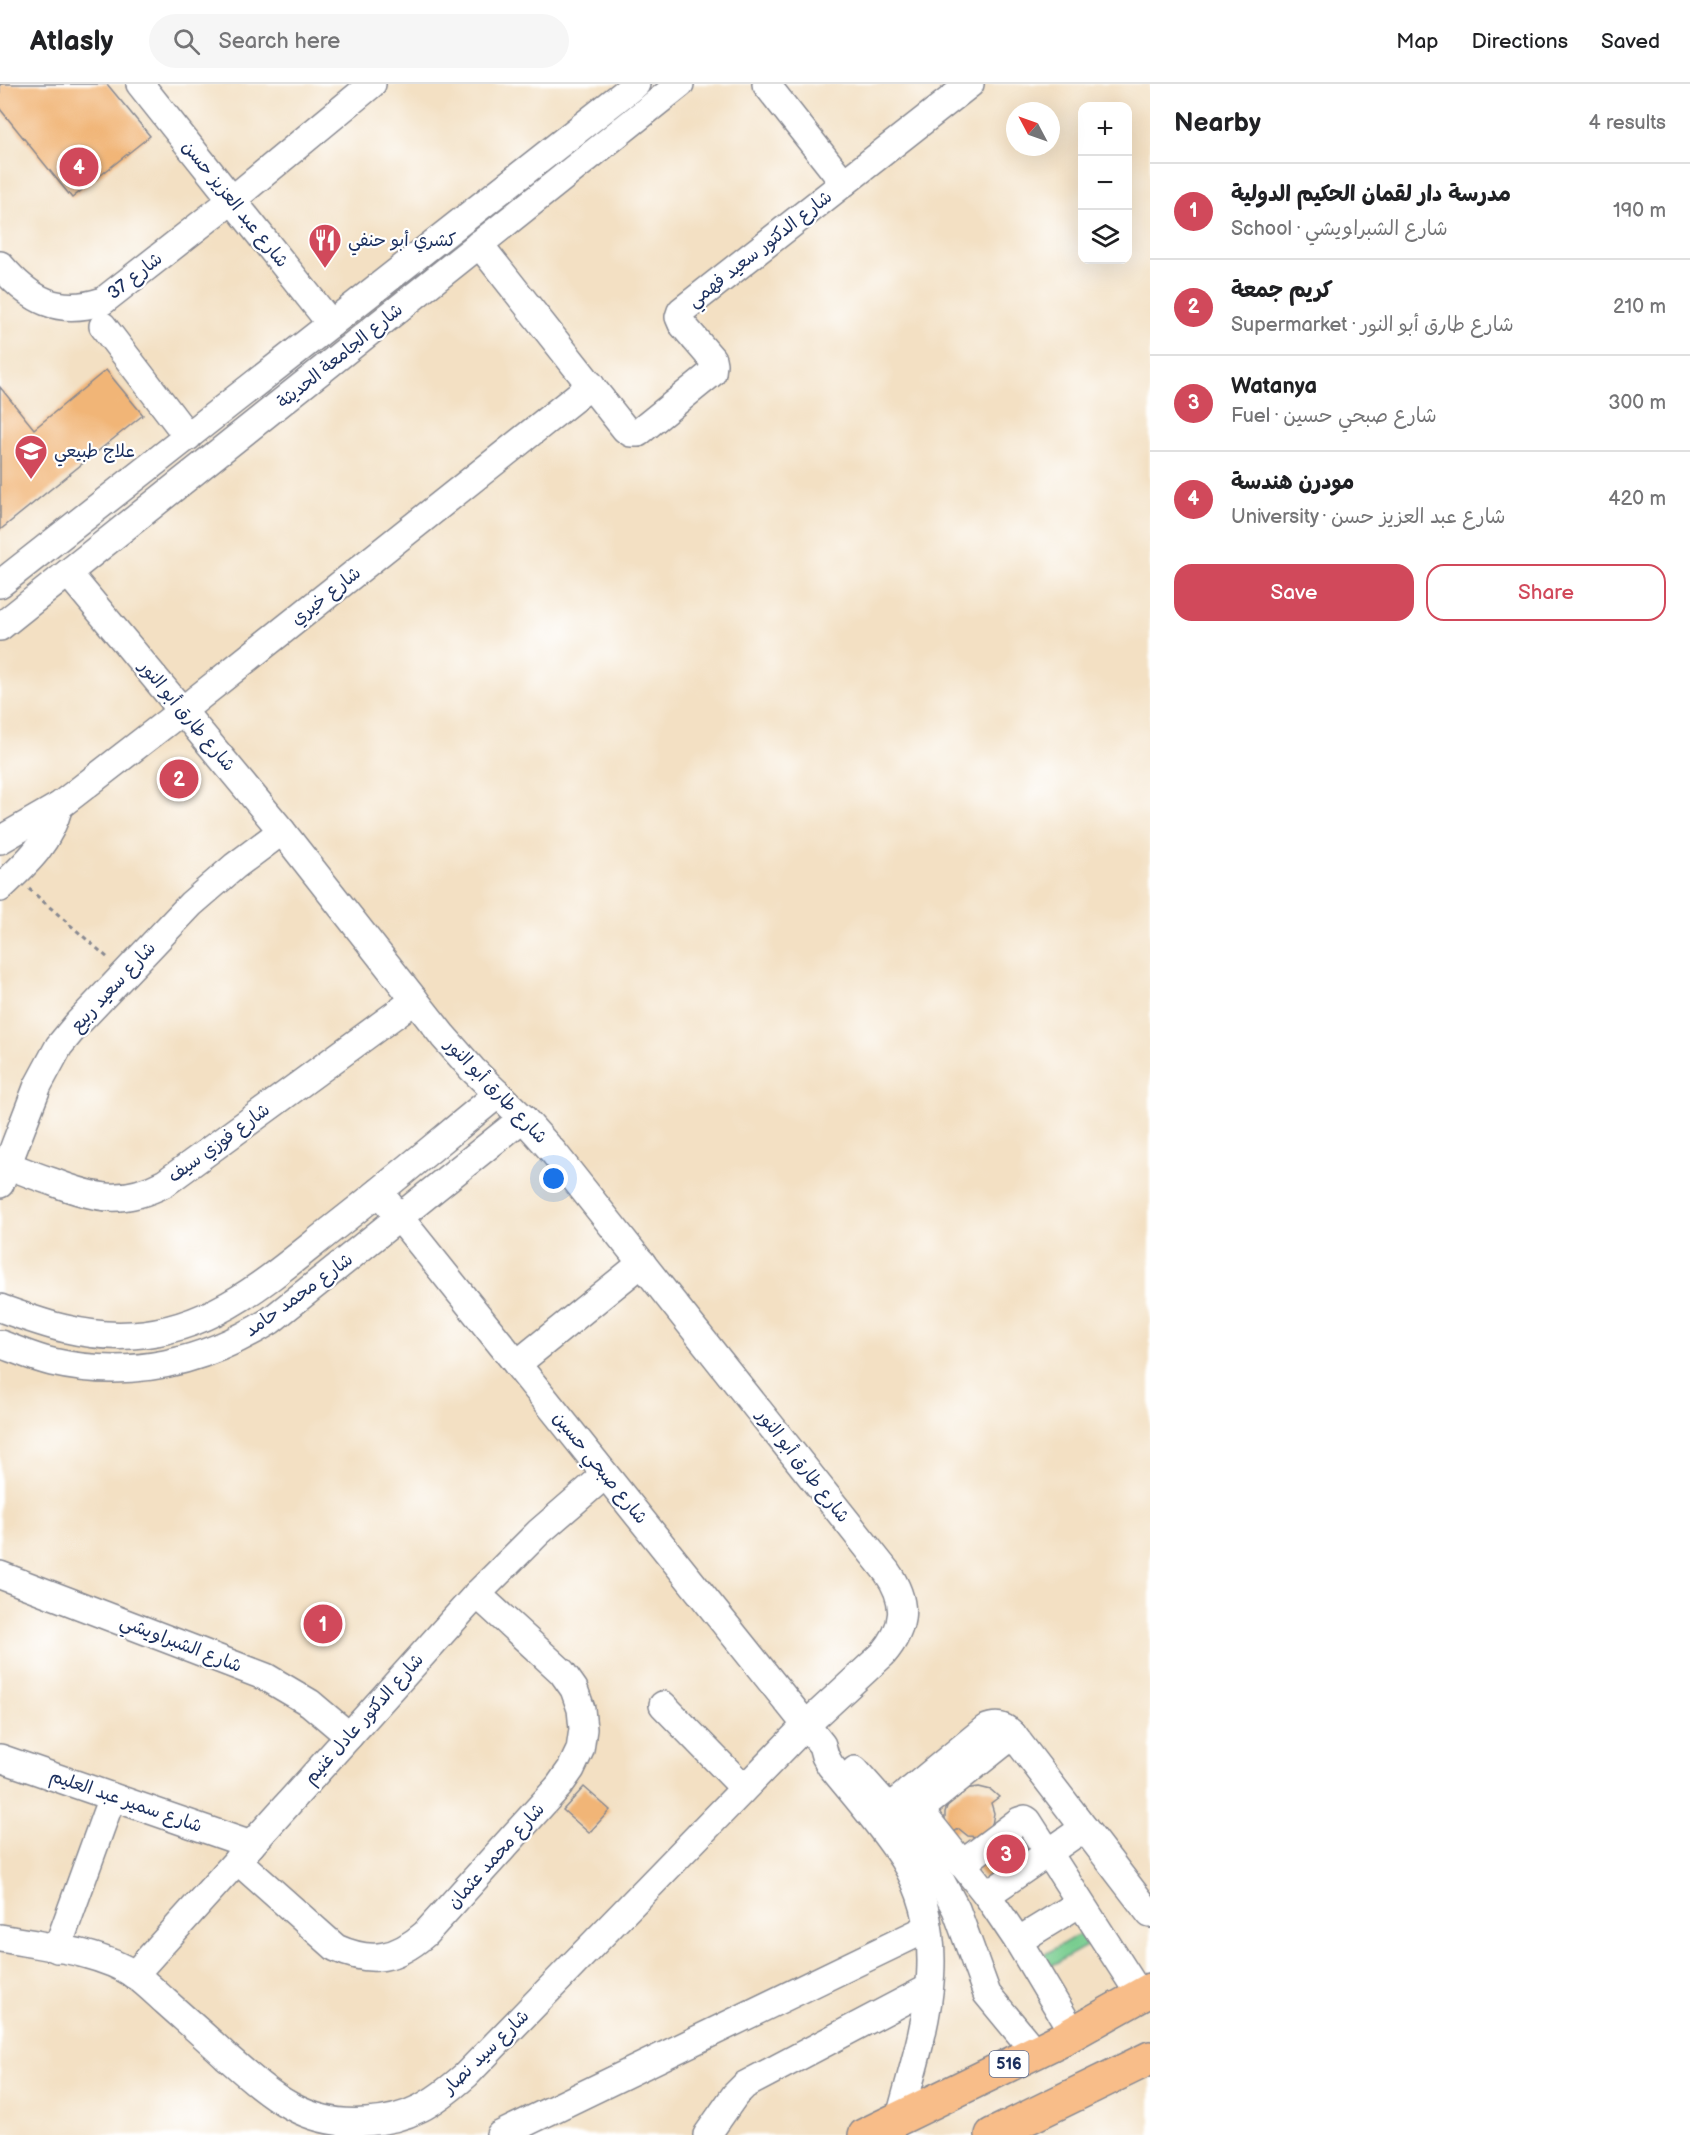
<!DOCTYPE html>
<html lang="en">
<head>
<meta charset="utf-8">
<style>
	:root { --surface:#fff; --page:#f6f6f6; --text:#202124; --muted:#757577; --line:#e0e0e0; --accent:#d1495b }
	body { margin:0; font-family:"Balsamiq Sans","Playpen Sans Arabic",sans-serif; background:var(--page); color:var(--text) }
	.controls { position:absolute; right:18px; top:18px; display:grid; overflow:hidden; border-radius:12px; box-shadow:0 6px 24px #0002 }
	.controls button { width:54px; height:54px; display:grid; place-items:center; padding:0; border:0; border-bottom:2px solid var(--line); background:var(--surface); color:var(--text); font:30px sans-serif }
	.compass { position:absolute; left:1006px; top:18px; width:54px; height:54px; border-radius:50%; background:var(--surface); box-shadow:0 6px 24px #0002; rotate:311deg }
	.you { position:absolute; left:554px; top:1095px; width:21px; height:21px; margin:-15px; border:4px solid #fff; border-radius:50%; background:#1a73e8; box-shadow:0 0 0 9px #1a73e833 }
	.badge { display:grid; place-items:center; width:39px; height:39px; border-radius:50%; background:var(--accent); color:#fff; font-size:20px; font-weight:700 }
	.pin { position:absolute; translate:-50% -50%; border:3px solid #fff; box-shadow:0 2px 6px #0006 }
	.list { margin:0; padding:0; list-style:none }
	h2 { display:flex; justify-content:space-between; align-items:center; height:78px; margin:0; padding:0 24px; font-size:26px }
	h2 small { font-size:20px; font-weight:400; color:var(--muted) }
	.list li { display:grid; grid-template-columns:39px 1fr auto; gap:18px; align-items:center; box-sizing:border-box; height:96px; padding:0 24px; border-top:2px solid var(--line) }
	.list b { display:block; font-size:22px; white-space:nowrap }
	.list p { margin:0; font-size:20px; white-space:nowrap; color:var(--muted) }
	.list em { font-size:20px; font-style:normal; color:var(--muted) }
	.actions { display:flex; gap:12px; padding:18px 24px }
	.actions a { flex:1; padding:14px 0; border:2px solid var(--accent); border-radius:18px; text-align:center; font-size:21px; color:var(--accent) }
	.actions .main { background:var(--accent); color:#fff }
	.icon { flex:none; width:33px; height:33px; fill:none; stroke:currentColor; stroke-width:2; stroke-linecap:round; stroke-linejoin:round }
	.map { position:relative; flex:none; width:1150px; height:2051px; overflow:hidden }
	header { display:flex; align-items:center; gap:36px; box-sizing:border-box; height:84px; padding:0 30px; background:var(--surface); border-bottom:2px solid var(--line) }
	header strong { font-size:28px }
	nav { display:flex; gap:33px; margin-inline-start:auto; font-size:21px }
	.search { width:420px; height:54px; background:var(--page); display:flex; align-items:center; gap:15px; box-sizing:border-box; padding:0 21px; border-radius:33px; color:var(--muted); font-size:22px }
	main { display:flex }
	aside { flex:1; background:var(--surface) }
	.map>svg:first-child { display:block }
</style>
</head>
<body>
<header>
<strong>Atlasly</strong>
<div class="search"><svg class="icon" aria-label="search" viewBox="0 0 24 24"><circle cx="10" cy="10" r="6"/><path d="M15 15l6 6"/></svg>Search here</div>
<nav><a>Map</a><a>Directions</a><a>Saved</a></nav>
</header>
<main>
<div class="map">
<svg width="1150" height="2051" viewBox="0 0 1150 2051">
	<rect width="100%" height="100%" fill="#fff"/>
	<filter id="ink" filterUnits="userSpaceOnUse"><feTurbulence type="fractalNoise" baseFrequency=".0167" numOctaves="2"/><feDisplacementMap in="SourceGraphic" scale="12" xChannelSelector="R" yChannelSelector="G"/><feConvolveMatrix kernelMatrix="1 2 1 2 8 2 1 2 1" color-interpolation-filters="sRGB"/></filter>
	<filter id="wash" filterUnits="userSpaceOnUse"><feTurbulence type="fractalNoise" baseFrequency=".008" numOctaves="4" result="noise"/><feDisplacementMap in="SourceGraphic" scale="24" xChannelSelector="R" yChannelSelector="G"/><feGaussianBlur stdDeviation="1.35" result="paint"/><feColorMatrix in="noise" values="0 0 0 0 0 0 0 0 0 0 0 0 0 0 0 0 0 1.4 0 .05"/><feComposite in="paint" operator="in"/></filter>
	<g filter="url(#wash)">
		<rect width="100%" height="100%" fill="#f3e0c3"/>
		<polygon fill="#79cd90" stroke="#4a7e77" stroke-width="1.5" points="1081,1849 1088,1861 1047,1884 1040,1873"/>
		<g id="blocks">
			<g fill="#f1b577">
				<polygon points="0,0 107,0 150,52 72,114 0,25"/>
				<polygon points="106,286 143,331 0,446 0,303 34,345"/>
				<polygon points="584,1703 610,1726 589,1749 563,1726"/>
				<polygon points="979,1703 991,1706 999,1713 991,1719 994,1729 992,1741 979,1753 968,1752 959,1745 950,1750 945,1737 945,1728 948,1720 964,1705"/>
				<polygon points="1020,1740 1034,1759 986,1796 972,1778"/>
			</g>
		</g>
	</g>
	<g filter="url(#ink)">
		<use href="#blocks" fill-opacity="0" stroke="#878890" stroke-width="1.5"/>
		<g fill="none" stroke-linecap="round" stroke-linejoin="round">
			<defs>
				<g id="minor">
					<polyline points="140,0 331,240"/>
					<polyline points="766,0 844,99"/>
					<polyline points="479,160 625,345 631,349 638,349 712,289 713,280 712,275 682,240 679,233 681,227 970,0"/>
					<path d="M0,181c30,35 58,51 103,36l129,-101 140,-116"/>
					<polyline points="103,242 188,353"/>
					<polyline points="0,500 636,0"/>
					<polyline points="0,543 680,0"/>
					<polyline points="0,756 59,722 183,626 591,301"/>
					<path d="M0,804c28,-26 49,-45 59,-82"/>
					<path d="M0,1078c17,7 35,14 53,20 43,17 70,23 112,1l250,-183"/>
					<polyline points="0,1100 38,1001 59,962 78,939 191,820 235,782 282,747"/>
					<path d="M379,1108l443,553 3,11 5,9c25,31 52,61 73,94 52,83 20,172 -3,258"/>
					<path d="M0,1224c45,16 83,30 132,27 84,-5 141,-60 204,-109 55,-43 108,-88 162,-132"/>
					<path d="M0,1260c17,6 34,14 52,18 79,18 150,1 218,-41l253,-203"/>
					<polyline points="517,1280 642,1179"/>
					<polyline points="0,1491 266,1593 310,1619 349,1652"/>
					<polyline points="663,1621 744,1704"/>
					<polyline points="0,1674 251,1761"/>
					<polyline points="855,1686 903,1740 929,1775 956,1825 987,1910 1035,1968"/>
					<polyline points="909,1707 929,1738 987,1811 1018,1857 1073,1949"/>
					<path d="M889,1724l96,-79c11,-5 20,-3 28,6l137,179"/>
					<polyline points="908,1735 1013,1651"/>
					<path d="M237,1776l99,88c36,16 60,11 89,-14l134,-148 12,-17 9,-19 3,-21 -2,-20 -7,-20 -12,-17 -85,-78"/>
					<polyline points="962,1780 1019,1737 1025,1735 1028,1737 1140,1911"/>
					<polyline points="987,1811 1084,1744"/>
					<path d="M0,1854c43,8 99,13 135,37 11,8 21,18 31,27 20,18 41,36 61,55 42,37 78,70 139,65 43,-2 68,-19 100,-47l340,-350 77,-71c23,-27 25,-52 4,-82l-332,-418 -32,-36 -51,-49 -29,-33 -161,-205 -214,-258"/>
					<polyline points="1018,1857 1080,1819"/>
					<polyline points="57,1865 112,1713"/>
					<polyline points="134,1891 477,1510 539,1448 605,1391"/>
					<polyline points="500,2051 928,1844"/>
					<polyline points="707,2051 735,2011 745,2001 929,1904"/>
				</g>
				<g id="highway">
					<polyline points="865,2051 1066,1953 1150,1906"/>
					<polyline points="992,2051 1150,1974"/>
				</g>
			</defs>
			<use href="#minor" stroke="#878890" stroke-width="30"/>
			<use href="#highway" stroke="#878890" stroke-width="36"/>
			<polyline stroke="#878890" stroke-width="3" stroke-dasharray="4.5 4.5" stroke-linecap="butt" points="29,805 108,874"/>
			<use href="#minor" stroke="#fff" stroke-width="27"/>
			<use href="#highway" stroke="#f8bd89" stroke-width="33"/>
		</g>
	</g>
	<defs>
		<symbol id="restaurant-pin" viewBox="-11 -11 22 30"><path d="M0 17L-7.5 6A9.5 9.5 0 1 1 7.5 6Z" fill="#d1495b" stroke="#fff"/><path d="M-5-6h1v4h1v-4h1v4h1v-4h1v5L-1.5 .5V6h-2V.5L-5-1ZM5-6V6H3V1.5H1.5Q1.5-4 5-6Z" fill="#fff"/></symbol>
		<symbol id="university-pin" viewBox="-11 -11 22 30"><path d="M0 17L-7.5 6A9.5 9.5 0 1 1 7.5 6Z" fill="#d1495b" stroke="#fff"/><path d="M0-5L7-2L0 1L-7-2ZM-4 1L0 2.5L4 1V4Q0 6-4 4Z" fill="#fff"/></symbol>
	</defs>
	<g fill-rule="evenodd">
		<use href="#restaurant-pin" x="306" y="137" width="38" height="52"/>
		<use href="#university-pin" x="12" y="348" width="38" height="52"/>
	</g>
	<g text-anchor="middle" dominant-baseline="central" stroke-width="4.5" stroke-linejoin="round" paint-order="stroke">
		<rect fill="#fff" stroke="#5f6d8e" stroke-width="1.5" x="989.5" y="1967" width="39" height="26" rx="4.5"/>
		<g font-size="16" font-weight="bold" fill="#1b2f5e">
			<text x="1009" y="1980">516</text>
		</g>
		<g font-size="18" fill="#1b2f5e" stroke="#fff">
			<text transform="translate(235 120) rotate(51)">شارع عبد العزيز حسن</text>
			<text transform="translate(760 165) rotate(-38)">شارع الدكتور سعيد فهمي</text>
			<text transform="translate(135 192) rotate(-38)">شارع 37</text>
			<text transform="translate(340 272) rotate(-39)">شارع الجامعة الحديثة</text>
			<text transform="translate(326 512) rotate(-38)">شارع خيري</text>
			<text transform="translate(187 632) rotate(50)">شارع طارق أبو النور</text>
			<text transform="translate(113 903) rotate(-47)">شارع سعيد ربيع</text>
			<text transform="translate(496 1007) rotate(46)">شارع طارق أبو النور</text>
			<text transform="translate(219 1059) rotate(-36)">شارع فوزي سيف</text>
			<text transform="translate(299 1211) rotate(-36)">شارع محمد حامد</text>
			<text transform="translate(803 1382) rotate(52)">شارع طارق أبو النور</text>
			<text transform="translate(600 1384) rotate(51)">شارع صبحي حسين</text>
			<text transform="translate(181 1560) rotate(21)">شارع الشبراويشي</text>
			<text transform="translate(364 1635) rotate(-48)">شارع الدكتور عادل غنيم</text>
			<text transform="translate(126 1717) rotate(19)">شارع سمير عبد العليم</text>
			<text transform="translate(496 1772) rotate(-48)">شارع محمد عثمان</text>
			<text transform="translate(486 1968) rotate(-44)">شارع سيد نصار</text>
		</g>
		<g font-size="18" fill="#1b2f5e" stroke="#fff" text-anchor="start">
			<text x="348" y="156">كشري أبو حنفي</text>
			<text x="54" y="367">علاج طبيعي</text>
		</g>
	</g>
</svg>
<div class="controls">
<button>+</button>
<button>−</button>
<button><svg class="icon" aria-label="layers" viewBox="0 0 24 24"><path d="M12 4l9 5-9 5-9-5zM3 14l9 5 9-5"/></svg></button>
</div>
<svg class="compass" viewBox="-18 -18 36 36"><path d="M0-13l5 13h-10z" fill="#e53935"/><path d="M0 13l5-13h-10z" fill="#757577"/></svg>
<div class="you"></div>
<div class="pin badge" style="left:323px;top:1540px">1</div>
<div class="pin badge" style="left:179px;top:695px">2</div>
<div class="pin badge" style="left:1006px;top:1770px">3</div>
<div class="pin badge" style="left:79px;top:83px">4</div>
</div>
<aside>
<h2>Nearby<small>4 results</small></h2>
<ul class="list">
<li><span class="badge">1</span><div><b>مدرسة دار لقمان الحكيم الدولية</b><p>School · شارع الشبراويشي</p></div><em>190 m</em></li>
<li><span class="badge">2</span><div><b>كريم جمعة</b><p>Supermarket · شارع طارق أبو النور</p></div><em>210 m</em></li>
<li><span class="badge">3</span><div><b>Watanya</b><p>Fuel · شارع صبحي حسين</p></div><em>300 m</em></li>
<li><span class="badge">4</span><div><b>مودرن هندسة</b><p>University · شارع عبد العزيز حسن</p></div><em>420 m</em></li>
</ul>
<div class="actions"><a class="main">Save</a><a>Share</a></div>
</aside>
</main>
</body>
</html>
